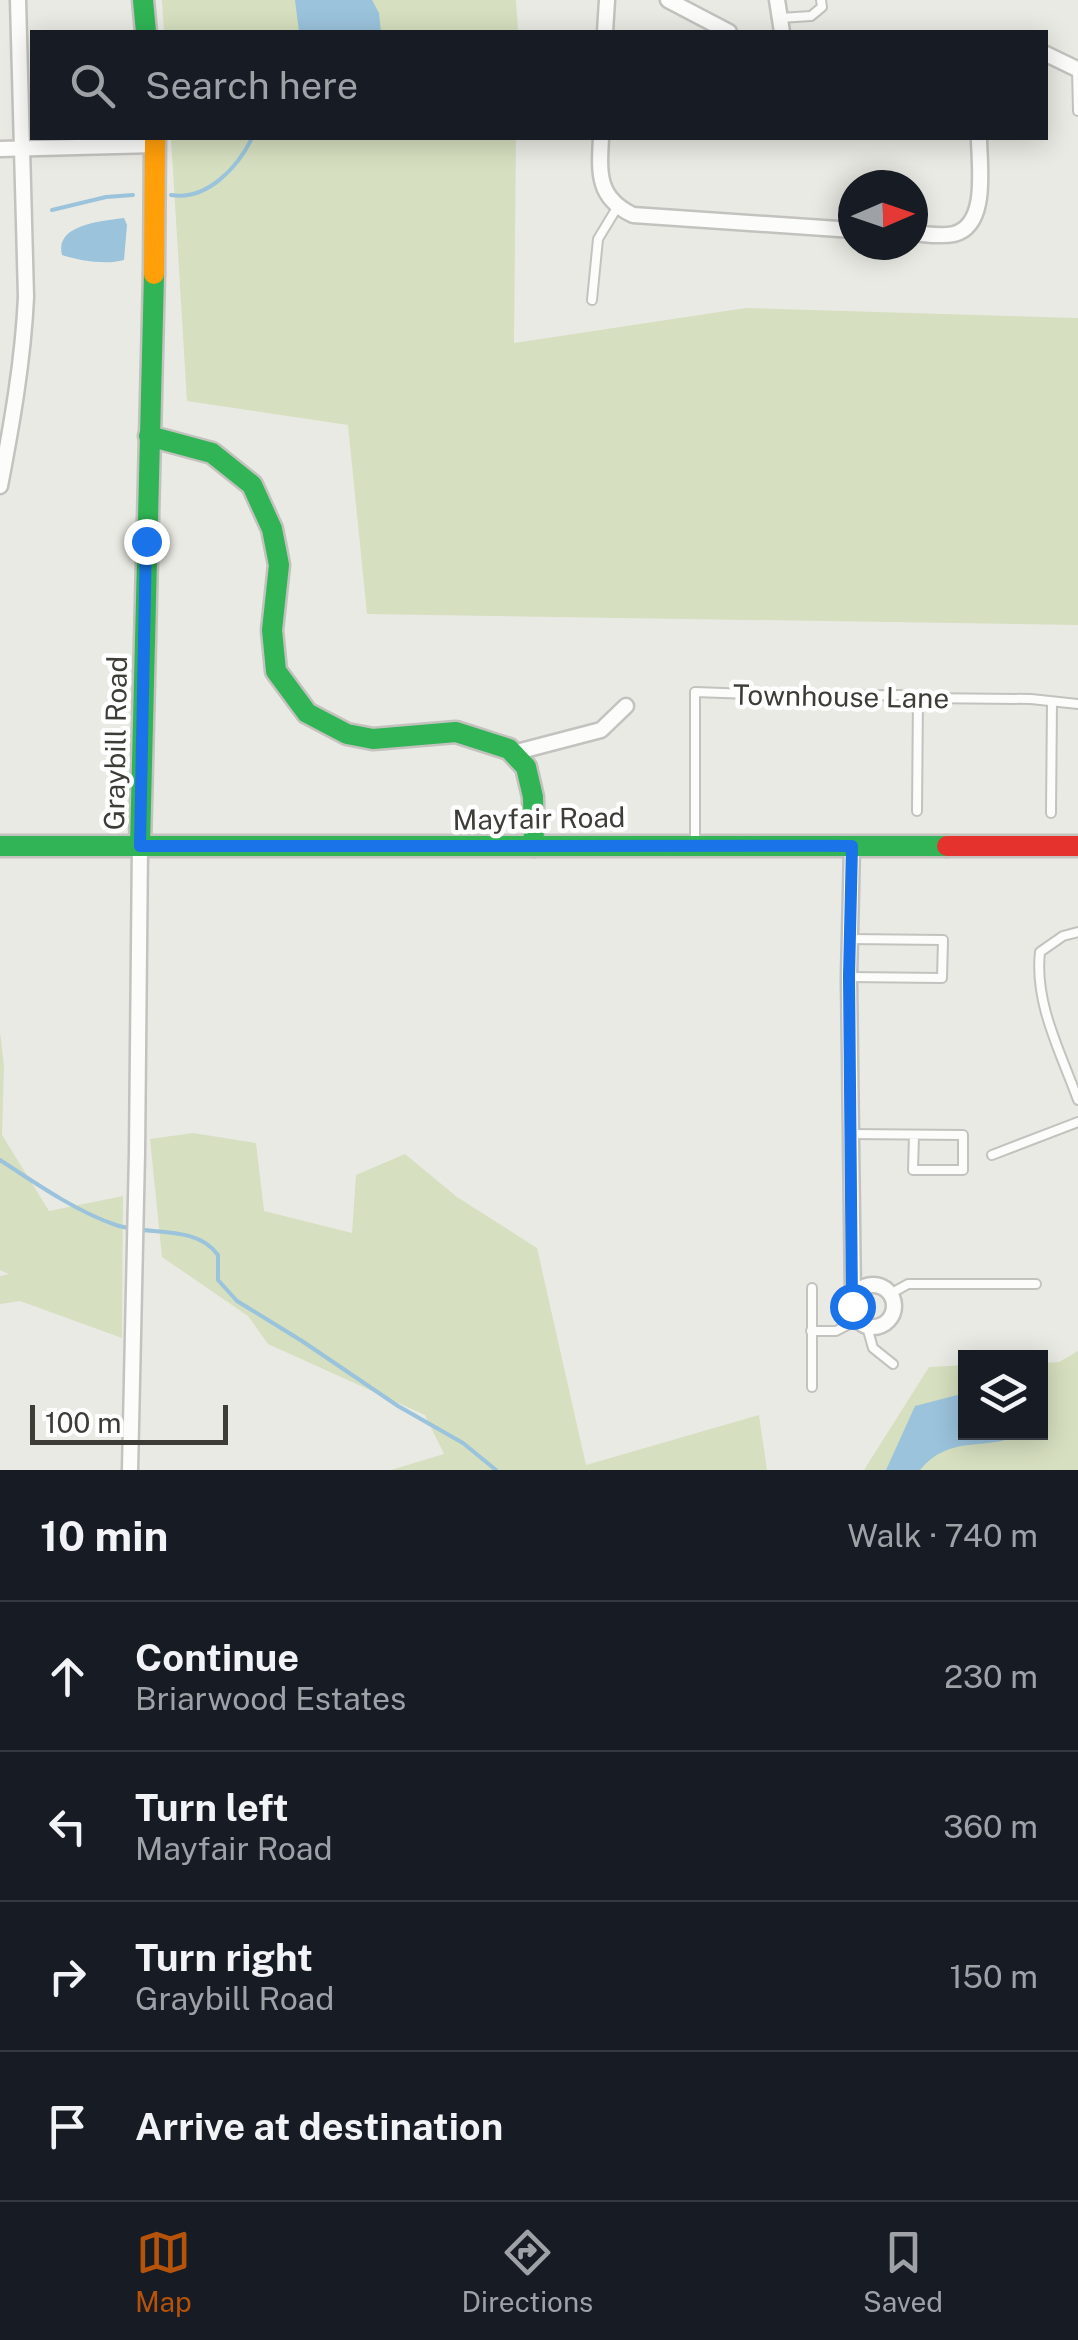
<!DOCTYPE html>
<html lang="en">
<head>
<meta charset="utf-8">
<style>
	:root { --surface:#171b24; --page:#242831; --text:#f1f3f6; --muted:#9ea1a6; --line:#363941; --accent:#b45309 }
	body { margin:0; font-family:"Public Sans",sans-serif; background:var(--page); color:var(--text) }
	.controls { position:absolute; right:30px; bottom:30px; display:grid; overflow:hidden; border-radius:0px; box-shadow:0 5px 25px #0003 }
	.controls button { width:90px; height:90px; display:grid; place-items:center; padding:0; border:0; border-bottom:2px solid var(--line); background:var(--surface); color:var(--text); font:50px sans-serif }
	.compass { position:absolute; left:838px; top:170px; width:90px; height:90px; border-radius:50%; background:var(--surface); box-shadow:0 5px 25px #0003; rotate:88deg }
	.scale { position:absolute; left:30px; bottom:25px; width:198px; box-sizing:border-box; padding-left:10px; border:5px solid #3d3c37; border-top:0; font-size:28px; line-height:35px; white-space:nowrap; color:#3d3c37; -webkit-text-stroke:8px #fff; paint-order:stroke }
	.stop { position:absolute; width:30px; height:30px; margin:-22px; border:8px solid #1a73e8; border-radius:50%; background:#fff }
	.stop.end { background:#1a73e8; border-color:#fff; box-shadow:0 2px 10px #0008 }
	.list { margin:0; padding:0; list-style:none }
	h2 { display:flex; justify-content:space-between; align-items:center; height:130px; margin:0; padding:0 40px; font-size:42px }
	h2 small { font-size:32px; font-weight:400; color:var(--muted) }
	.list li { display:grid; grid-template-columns:65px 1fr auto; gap:30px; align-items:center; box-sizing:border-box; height:150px; padding:0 40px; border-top:2px solid var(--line) }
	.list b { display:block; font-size:38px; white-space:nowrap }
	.list p { margin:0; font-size:32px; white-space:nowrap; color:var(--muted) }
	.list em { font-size:32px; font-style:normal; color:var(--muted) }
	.icon { flex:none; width:55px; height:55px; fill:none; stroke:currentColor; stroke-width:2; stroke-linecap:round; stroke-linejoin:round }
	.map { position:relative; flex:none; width:1078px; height:1470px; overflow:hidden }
	.search { position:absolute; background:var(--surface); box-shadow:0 5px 25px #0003; left:30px; right:30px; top:30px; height:110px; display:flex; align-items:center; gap:25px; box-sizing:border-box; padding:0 35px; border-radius:0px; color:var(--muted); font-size:38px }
	.sheet { height:730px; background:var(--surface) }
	nav { display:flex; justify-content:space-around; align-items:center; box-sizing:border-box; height:140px; border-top:2px solid var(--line); background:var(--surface); font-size:28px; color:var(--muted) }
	nav a { display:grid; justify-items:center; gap:5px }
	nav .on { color:var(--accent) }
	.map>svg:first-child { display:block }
</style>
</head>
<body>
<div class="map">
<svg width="1078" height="1470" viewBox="0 0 1078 1470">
	<rect width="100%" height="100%" fill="#eaeae4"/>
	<g fill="#d6dfbf">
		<polygon points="162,0 516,0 518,32 164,32"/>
		<polygon points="171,138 516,138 514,343 746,308 1078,318 1078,625 367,614 348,425 187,401"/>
		<polygon points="0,1032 4,1066 2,1135 49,1211 123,1196 122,1338 20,1301 0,1304 0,1276 9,1274 0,1270"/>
		<polygon points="193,1133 256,1143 264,1211 352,1233 356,1175 405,1154 457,1197 537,1248 586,1465 759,1415 767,1470 391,1470 444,1454 425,1415 268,1344 248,1316 162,1257 150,1139"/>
		<polygon points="1078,1351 1078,1470 864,1470 929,1367 965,1365 966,1432 1040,1432 1041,1363 1059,1362"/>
	</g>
	<g fill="#9bc3dc">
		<polygon points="295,0 372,0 379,13 381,32 299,32"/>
		<path d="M124,218l3,7 -3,35c-18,5 -44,1 -62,-5 -8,-31 41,-34 62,-37z"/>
		<path d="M965,1393l1,39 56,1c-31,20 -71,-1 -102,37h-34l29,-64z"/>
	</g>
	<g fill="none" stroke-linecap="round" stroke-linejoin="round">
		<g stroke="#9bc3dc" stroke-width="4">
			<path d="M171,195c36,6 67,-28 81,-57"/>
			<polyline points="52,210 106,197 133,195"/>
			<path d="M0,1160c35,23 77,52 116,65 31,11 80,-1 102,30v25l19,21 65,40 96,65 65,37 33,27"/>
		</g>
		<defs>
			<g id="lane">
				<polyline points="780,18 811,16 822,7 821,0"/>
				<polyline points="1077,69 1078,111"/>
				<polyline points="592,300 598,239 618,206"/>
				<polyline points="917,811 918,698"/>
				<polyline points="1051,813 1052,702"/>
				<polyline points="695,844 695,692 811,696 899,695 918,698 1031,699 1078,704"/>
				<path d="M1078,932l-15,4 -23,16c-6,51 21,101 38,148"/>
				<polyline points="849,977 942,978 943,940 849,939"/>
				<polyline points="850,1134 963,1135 963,1170 913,1170 914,1135"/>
				<polyline points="992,1155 1078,1122"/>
				<polyline points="890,1294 908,1284 1036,1284"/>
				<polyline points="867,1327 873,1348 893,1364"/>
				<polyline points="811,1331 836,1331 857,1320"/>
				<polyline points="812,1387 812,1288"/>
			</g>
			<g id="street">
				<polyline points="668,0 729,32"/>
				<polyline points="777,0 782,32"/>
				<polyline points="605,32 607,0"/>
				<polyline points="1046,54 1077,69"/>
				<path d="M601,138c-2,35 -4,60 32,77l220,15"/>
				<polyline points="0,149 155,145"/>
				<path d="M913,233c13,1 28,4 41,1 35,-9 25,-69 25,-96"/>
				<path d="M0,486c12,-63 23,-125 26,-189l-8,-297"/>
				<polyline points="513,753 601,730 626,706"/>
				<polyline points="852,847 849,977 853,1300"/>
				<circle cx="873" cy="1306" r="21"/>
				<polyline points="130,1470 137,1153 140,845"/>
			</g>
			<g id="fast">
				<polyline points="143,0 146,32"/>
				<polyline points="149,436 212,453 252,485 272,529 279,565 272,630 276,671 307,713 347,734 373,739 456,732 509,749 526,767 533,797 534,846"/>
				<polyline points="140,845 154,274"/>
				<polyline points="0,846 947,846"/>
			</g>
			<polyline id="slow" points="154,274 155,138"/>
			<polyline id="jam" points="947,846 1078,846"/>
		</defs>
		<use href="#lane" stroke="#c3c2be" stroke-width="12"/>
		<use href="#street" stroke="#c3c2be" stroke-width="19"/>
		<use href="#fast" stroke="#c3c2be" stroke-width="25"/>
		<use href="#slow" stroke="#c3c2be" stroke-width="25"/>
		<use href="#jam" stroke="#c3c2be" stroke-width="25"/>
		<use href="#lane" stroke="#fcfcfb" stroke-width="8"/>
		<use href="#street" stroke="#fcfcfb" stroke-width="14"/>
		<use href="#fast" stroke="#30b455" stroke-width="20"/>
		<use href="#slow" stroke="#ff9f0a" stroke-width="20"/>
		<use href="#jam" stroke="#e5322d" stroke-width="20"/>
	</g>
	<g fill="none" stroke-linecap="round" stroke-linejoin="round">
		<path stroke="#1a73e8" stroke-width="12" d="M146,541l-6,305c238,2 475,-2 712,0l-3,130 3,330"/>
	</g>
	<g text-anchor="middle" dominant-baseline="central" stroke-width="9" stroke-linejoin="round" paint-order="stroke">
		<g font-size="28" fill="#3d3c37" stroke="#fff">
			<text transform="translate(841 696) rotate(1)">Townhouse Lane</text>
			<text transform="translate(115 743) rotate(-89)">Graybill Road</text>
			<text transform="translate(539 818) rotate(-1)">Mayfair Road</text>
		</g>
	</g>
</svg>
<div class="controls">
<button><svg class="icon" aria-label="layers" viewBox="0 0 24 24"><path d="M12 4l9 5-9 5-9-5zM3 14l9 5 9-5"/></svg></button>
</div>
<svg class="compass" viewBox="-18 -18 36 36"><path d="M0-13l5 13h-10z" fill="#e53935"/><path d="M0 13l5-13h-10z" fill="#9ea1a6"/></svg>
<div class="scale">100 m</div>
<div class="stop" style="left:852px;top:1306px"></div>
<div class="stop end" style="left:146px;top:541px"></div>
<div class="search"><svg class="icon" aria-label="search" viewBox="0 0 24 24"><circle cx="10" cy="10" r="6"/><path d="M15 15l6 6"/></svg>Search here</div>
</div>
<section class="sheet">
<h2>10 min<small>Walk · 740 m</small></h2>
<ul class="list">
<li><svg class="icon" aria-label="ahead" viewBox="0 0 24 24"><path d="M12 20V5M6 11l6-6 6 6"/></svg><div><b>Continue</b><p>Briarwood Estates</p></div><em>230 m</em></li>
<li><svg class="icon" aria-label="left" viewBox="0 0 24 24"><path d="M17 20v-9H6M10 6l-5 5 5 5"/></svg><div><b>Turn left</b><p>Mayfair Road</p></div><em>360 m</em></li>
<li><svg class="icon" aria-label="right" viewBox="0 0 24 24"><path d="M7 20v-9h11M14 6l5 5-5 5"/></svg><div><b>Turn right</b><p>Graybill Road</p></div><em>150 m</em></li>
<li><svg class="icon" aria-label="arrive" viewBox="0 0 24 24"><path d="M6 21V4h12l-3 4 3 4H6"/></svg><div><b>Arrive at destination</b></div></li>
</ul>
</section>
<nav>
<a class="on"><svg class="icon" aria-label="map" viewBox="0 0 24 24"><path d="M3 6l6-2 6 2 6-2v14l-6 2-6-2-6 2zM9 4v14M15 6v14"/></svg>Map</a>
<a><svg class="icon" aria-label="directions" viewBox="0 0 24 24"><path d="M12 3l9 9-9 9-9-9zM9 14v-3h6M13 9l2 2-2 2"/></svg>Directions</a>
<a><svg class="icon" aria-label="saved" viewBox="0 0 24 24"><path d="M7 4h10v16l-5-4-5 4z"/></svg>Saved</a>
</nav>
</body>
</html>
